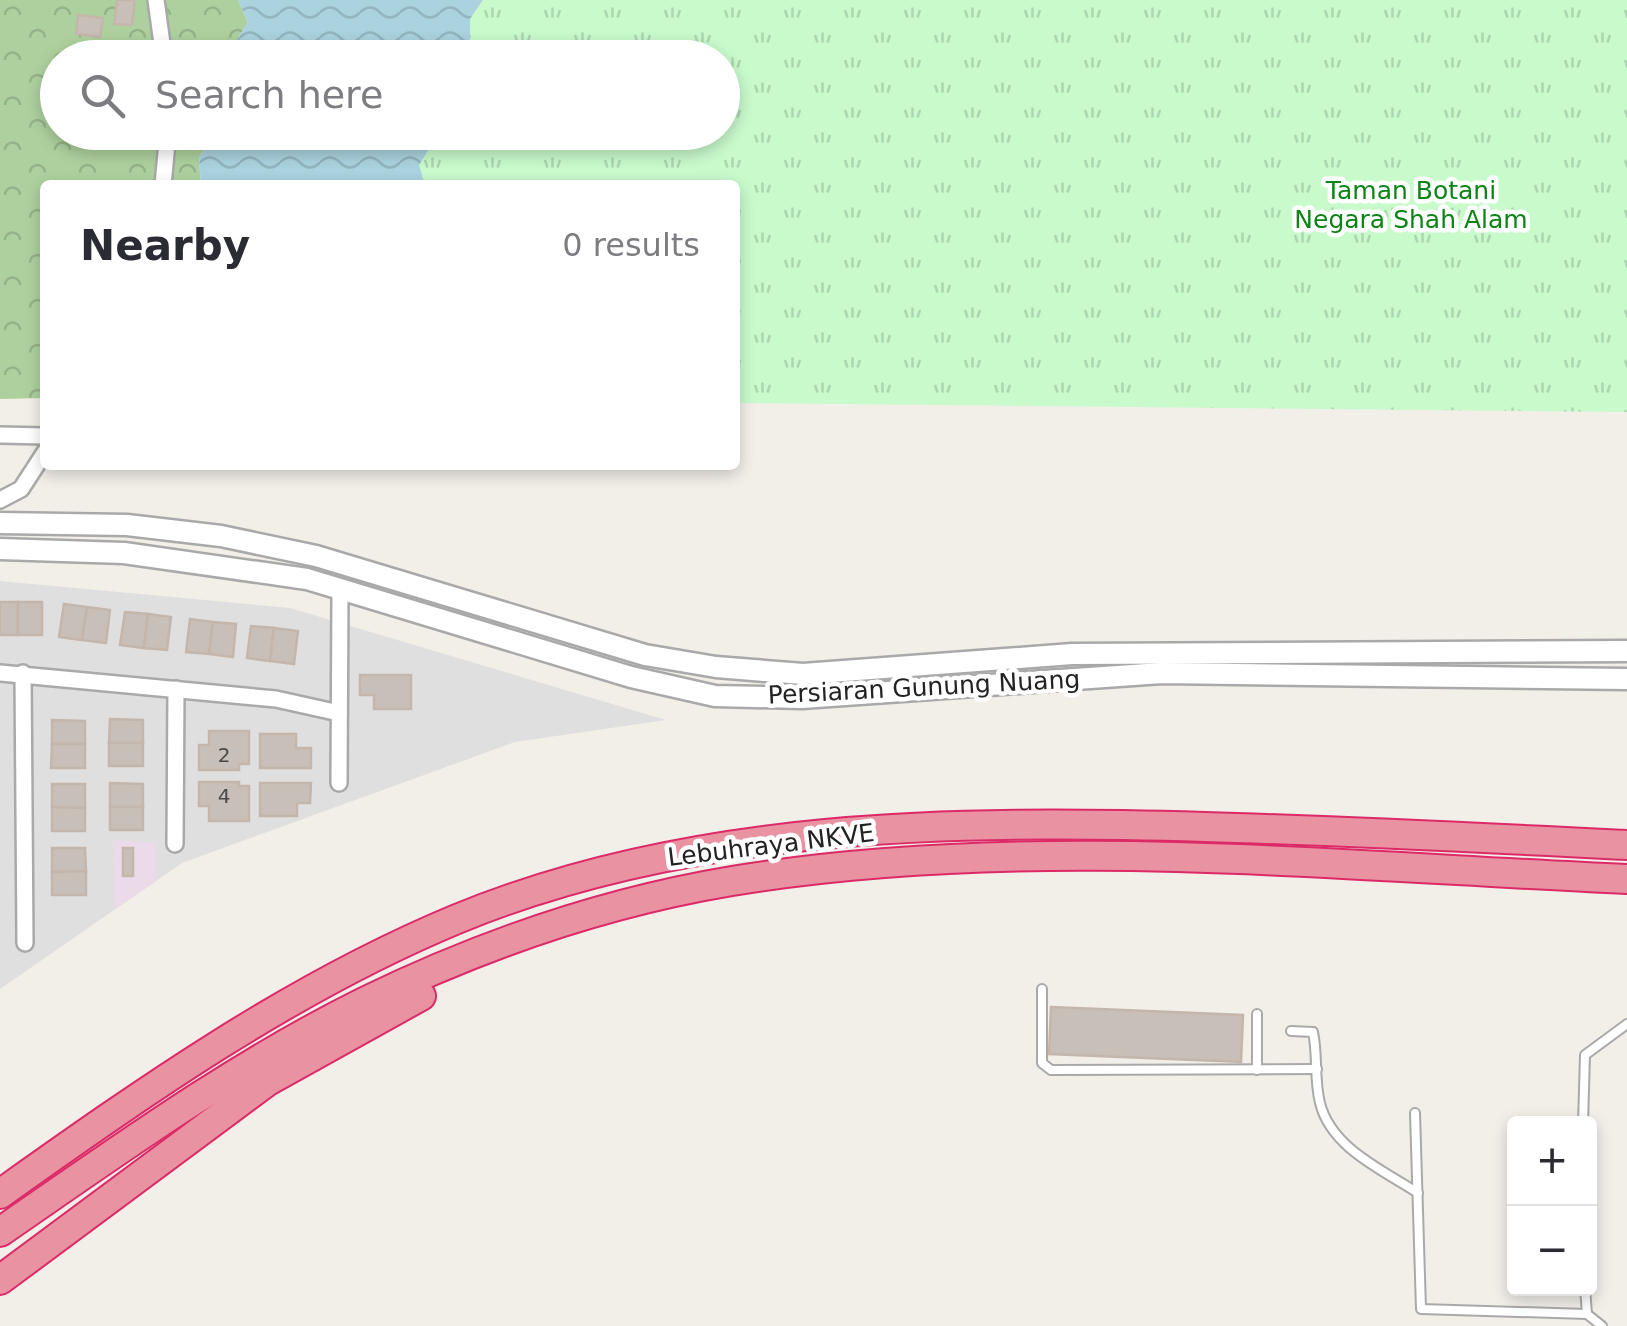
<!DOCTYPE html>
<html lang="en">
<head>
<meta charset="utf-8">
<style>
	:root { --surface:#fff; --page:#f2f2f3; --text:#2b2b33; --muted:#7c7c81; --line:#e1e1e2 }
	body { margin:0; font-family:"DejaVu Sans",sans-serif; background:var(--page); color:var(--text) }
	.controls { position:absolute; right:30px; bottom:30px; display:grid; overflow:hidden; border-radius:10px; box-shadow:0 5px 15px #0003 }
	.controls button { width:90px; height:90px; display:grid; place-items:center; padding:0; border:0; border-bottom:2px solid var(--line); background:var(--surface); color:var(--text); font:50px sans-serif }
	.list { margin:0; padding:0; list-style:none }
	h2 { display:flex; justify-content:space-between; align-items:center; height:130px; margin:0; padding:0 40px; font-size:42px }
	h2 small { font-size:32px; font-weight:400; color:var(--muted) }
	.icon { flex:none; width:55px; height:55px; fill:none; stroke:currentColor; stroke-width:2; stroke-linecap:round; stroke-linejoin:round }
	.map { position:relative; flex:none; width:1627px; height:1326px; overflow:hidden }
	.search { position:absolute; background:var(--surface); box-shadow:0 5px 15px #0003; left:40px; top:40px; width:700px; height:110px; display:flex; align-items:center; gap:25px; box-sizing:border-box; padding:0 35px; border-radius:55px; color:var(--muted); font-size:38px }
	.panel { position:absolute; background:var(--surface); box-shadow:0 5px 15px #0003; left:40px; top:180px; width:700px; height:290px; border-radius:10px }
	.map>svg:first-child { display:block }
</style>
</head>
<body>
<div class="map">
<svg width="1627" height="1326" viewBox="0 0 1627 1326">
	<defs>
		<pattern id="forest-crowns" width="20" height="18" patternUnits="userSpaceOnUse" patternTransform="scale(2.5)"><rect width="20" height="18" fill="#add19e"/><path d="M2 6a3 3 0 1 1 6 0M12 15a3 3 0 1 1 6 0" fill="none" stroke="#95b388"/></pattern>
		<pattern id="park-tufts" width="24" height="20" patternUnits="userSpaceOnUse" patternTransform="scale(2.5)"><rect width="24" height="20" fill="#c8facc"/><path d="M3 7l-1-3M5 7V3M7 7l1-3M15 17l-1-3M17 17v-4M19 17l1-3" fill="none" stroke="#acd6af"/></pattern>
		<pattern id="water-waves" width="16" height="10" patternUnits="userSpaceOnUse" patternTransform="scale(2.5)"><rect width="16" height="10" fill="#aad3df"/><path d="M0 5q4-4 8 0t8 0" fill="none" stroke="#92b5bf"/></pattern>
	</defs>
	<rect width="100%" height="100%" fill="#f2efe9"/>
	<polygon fill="#e0dfdf" points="0,581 290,608 666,720 515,742 182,863 0,989"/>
	<polygon fill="#ebdbe8" points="113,840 155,842 155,882 114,910"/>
	<polygon fill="url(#forest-crowns)" points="0,0 238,0 248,22 226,57 58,58 58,132 212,133 199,159 201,185 45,185 45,398 0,399"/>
	<polygon fill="url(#park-tufts)" points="483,0 1627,0 1627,412 735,403 735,185 425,185 418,166 439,133 722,132 722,58 470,57 470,19"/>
	<g fill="url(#water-waves)">
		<polygon points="238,0 483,0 470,19 470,57 226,57 248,22"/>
		<polygon points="212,133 212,132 439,133 419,165 425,185 201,185 199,159"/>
	</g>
	<g fill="#c7bfb8" stroke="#c4b6ab" stroke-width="2.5">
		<polygon points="117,0 135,0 132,25 114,24"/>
		<polygon points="78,15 103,18 100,37 76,34"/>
		<rect x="0" y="602" width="18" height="33"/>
		<rect x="18" y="602" width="24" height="33"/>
		<polygon points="64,604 87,607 82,640 59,637"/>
		<polygon points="87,607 110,610 106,643 82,640"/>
		<polygon points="125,612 148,614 144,648 120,645"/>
		<polygon points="148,614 171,617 167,650 144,648"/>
		<polygon points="190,619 213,622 209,654 186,652"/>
		<polygon points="213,622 236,624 233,657 209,654"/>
		<polygon points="251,626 274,628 270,661 247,658"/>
		<polygon points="274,628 298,631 294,664 270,661"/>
		<polygon points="360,675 411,675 411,709 374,709 374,695 360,695"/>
		<polygon points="110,719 143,720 143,743 109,743"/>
		<polygon points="52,720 85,721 85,744 52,744"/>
		<polygon points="209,731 249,731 249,764 239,764 239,770 199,770 199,745 209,745"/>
		<polygon points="260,734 296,734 296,748 311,748 311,768 260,768"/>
		<rect x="109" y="743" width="34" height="23"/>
		<polygon points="52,744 85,744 85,768 51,768"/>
		<polygon points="199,782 239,782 239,786 249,786 249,821 209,821 209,806 199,806"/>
		<polygon points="110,783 143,784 143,807 110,807"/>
		<polygon points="260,783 311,783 310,803 297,803 297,816 260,816"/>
		<polygon points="52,784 85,784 85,808 52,807"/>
		<polygon points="52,807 85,808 85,831 52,831"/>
		<rect x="110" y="807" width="33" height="23"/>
		<polygon points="52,848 85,848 86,871 52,872"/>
		<rect x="123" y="848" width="10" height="28"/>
		<polygon points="86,871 86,895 52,895 52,872"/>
		<polygon points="1051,1007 1243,1015 1241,1062 1049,1054"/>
	</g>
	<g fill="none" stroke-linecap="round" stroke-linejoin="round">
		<defs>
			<g id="service">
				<polyline points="1042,989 1042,1063 1051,1070 1317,1069"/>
				<polyline points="1257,1014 1257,1070"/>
				<path d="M1291,1031l22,1c5,23 1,48 7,71 11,45 63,67 98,90"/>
				<polyline points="1415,1113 1421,1309 1587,1314 1602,1326"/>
				<polyline points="1583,1124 1585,1055 1627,1024"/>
				<polyline points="1585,1288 1587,1314"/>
			</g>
			<g id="minor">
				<polyline points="156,0 164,58"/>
				<polyline points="163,185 168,132"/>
				<polyline points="0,435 45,436"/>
				<polyline points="0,500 21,489 45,452"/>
				<polyline points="0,673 276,699 339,713"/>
				<polyline points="23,673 25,943"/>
				<polyline points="339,783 340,589"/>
				<polyline points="175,844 176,689"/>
			</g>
			<g id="tertiary">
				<polyline points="0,523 127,525 221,536 316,556 645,655 716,667 803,674 1072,654 1627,651"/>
				<polyline points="0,549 124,553 307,579 631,677 715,696 802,698 1162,673 1627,679"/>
			</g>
			<g id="motorway">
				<path d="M0,1194c145,-103 291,-206 457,-275 235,-97 498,-99 748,-92 141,4 281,11 422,18"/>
				<path d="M0,1232c119,-82 235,-166 364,-230 115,-56 242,-100 368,-121 294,-48 599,-15 895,-2"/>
				<polyline points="0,1280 268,1081 421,996"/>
			</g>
		</defs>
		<use href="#service" stroke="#a9a9a9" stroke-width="12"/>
		<use href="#minor" stroke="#a9a9a9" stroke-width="20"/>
		<use href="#tertiary" stroke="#a9a9a9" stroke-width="25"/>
		<use href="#motorway" stroke="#dc2a67" stroke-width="32"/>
		<use href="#service" stroke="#fff" stroke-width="8"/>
		<use href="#minor" stroke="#fff" stroke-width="15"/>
		<use href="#tertiary" stroke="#fff" stroke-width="20"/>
		<use href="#motorway" stroke="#e892a2" stroke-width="28"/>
	</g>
	<g text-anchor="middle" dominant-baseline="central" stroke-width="9" stroke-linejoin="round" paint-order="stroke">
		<g font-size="20" fill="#4b4948">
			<text x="224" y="755">2</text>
			<text x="224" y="796">4</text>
		</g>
		<g font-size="25" fill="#0c8416" stroke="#fff">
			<text x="1411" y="190">Taman Botani<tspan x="1411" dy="29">Negara Shah Alam</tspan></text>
		</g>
		<g font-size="25" fill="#222" stroke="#fff">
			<text transform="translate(924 687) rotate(-3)">Persiaran Gunung Nuang</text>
			<text transform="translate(771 845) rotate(-7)">Lebuhraya NKVE</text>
		</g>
	</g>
</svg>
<div class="controls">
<button>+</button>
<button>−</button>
</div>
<div class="search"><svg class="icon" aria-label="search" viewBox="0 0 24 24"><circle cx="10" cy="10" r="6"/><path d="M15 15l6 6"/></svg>Search here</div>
<section class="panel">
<h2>Nearby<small>0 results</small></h2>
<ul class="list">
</ul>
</section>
</div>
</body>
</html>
